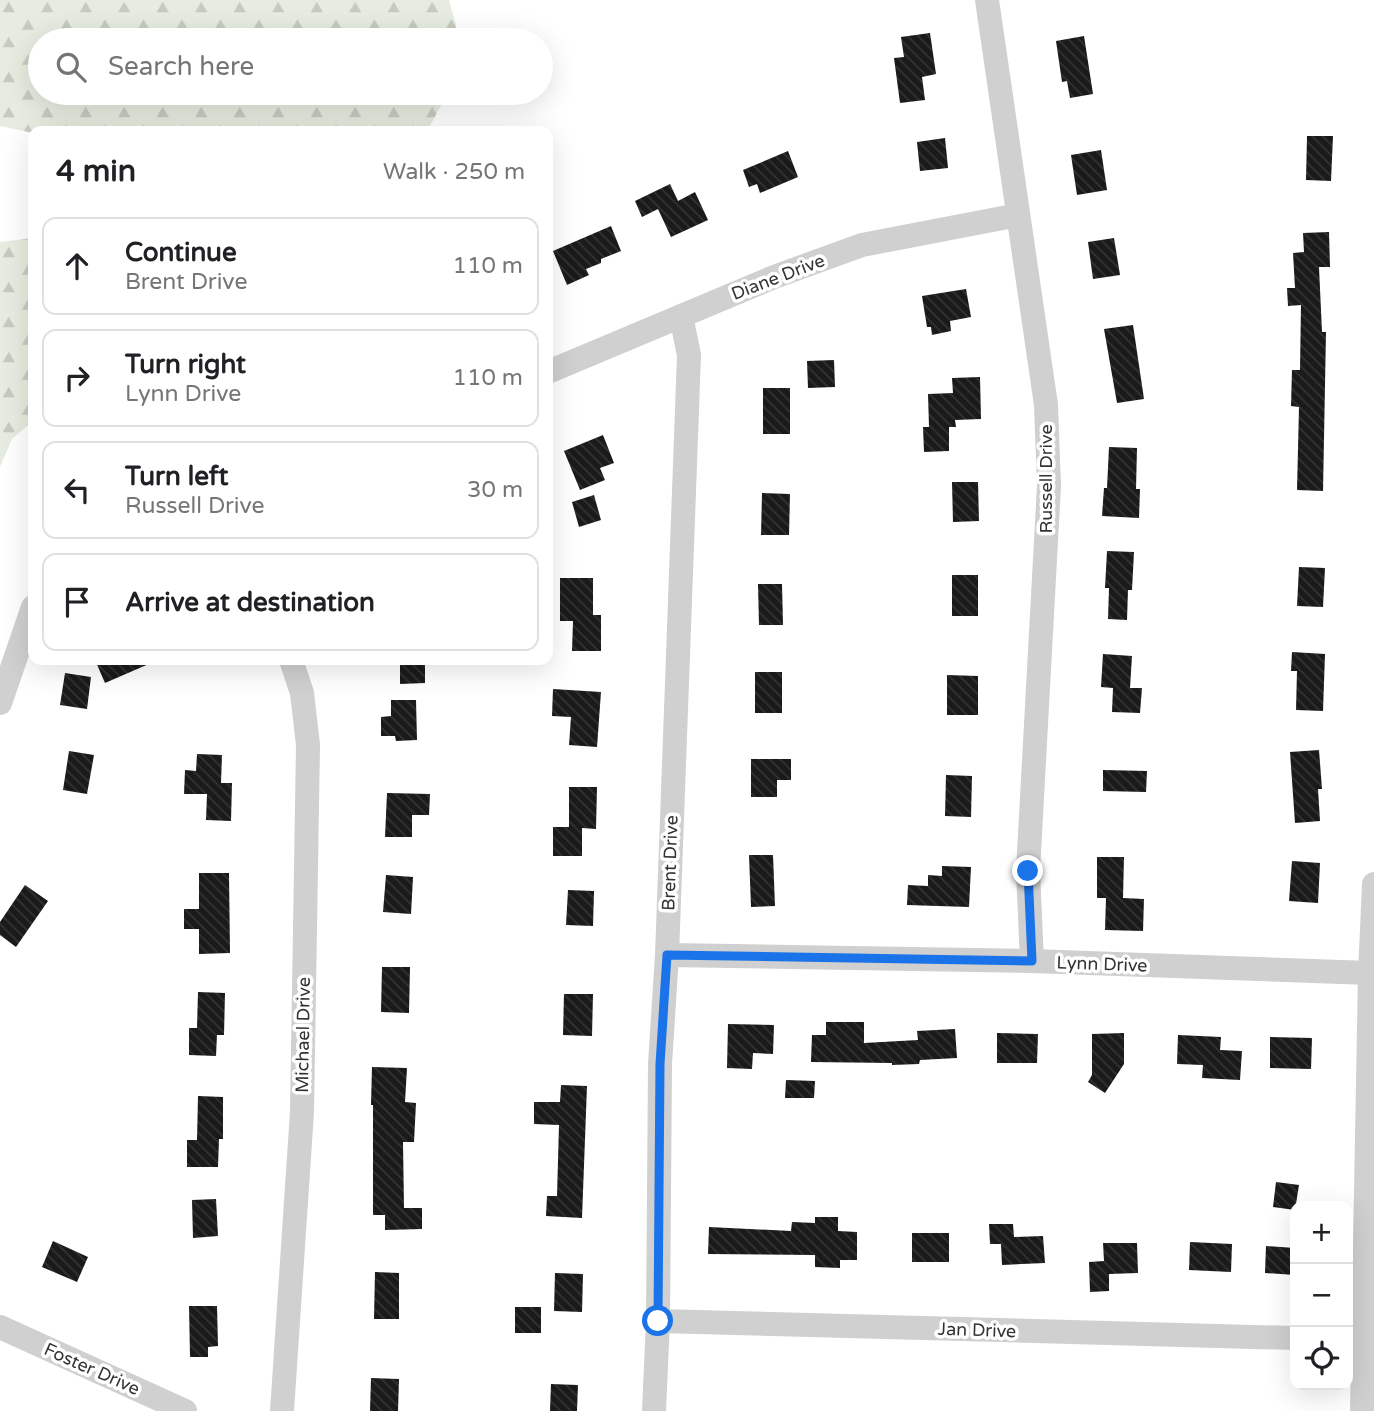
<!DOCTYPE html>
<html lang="en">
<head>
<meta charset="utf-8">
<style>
	:root { --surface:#fff; --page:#f6f6f6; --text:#202124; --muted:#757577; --line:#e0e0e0 }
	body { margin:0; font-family:"Varela Round",sans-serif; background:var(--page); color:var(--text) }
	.controls { position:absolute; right:21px; bottom:21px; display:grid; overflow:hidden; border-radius:14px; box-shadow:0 7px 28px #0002 }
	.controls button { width:63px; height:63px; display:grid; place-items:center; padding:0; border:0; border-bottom:2px solid var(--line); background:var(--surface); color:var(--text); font:35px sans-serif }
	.stop { position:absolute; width:21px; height:21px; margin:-16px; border:5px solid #1a73e8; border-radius:50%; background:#fff }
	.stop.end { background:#1a73e8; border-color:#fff; box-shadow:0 2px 7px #0008 }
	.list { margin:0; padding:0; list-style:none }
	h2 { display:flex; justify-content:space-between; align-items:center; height:91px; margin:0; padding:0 28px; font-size:30px }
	h2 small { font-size:23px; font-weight:400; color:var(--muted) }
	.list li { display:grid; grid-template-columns:46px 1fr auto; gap:21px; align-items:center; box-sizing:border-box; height:98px; margin:0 14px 14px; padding:0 14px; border:2px solid var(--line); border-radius:14px }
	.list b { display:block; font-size:26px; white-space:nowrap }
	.list p { margin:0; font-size:23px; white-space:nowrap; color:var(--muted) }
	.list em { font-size:23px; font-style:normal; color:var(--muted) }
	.icon { flex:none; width:38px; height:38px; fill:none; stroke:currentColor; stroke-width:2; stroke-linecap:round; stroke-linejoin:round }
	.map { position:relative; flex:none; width:1374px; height:1411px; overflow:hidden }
	.search { position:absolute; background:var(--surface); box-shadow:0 7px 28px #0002; left:28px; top:28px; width:525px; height:77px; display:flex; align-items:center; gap:18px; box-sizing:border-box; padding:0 24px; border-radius:38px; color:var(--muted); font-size:26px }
	.panel { position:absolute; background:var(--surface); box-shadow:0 7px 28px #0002; left:28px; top:126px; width:525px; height:539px; border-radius:14px }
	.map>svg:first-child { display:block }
</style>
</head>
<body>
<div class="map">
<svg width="1374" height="1411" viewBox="0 0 1374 1411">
	<defs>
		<pattern id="forest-firs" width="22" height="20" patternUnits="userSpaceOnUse" patternTransform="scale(1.75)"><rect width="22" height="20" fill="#e6ecdf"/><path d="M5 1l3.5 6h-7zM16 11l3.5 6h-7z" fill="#c6cbc0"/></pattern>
		<pattern id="building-back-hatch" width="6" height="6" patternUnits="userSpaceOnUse" patternTransform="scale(1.75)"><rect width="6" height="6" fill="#1a1a1a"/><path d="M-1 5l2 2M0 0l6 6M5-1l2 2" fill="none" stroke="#333"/></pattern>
	</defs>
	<rect width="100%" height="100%" fill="#fff"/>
	<g fill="url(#forest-firs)">
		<polygon points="0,0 449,0 456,25 455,40 40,40 40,93 448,93 427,131 33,133 0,126"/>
		<polygon points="33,238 33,421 12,439 0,467 0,242"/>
	</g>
	<g fill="url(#building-back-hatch)">
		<polygon points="930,33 936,74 922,77 925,100 900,103 894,58 904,57 901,37"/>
		<polygon points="1084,36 1093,94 1070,98 1067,81 1062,82 1056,41"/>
		<polygon points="1307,136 1333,136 1331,181 1306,180"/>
		<polygon points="945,138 948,168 920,171 917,142"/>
		<polygon points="1101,150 1107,190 1077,195 1071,155"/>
		<polygon points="788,151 798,177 760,193 757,184 749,187 743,170"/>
		<polygon points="670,184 678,201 695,192 708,220 671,237 658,209 642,217 635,201"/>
		<polygon points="611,226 621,251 601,259 601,263 586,269 589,275 567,285 553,251"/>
		<polygon points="1329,232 1330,267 1319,267 1322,332 1326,332 1323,491 1297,490 1299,407 1291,406 1292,370 1300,370 1301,305 1288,306 1287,288 1295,288 1293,253 1304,252 1303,233"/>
		<polygon points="1114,238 1120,275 1093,279 1088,242"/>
		<polygon points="966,289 971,317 950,321 951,331 932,335 931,327 927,327 922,296"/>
		<polygon points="1133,325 1144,399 1117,403 1104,329"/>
		<polygon points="834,360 835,387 808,388 807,361"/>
		<polygon points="980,377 981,419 955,420 956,427 949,427 949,451 924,452 923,427 929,427 928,394 953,393 952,378"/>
		<rect x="763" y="388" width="27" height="46"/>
		<polygon points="603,435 614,463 600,468 605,480 580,490 564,451"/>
		<polygon points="1109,447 1137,448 1136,489 1140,489 1139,518 1102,516 1104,488 1107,488"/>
		<polygon points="952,482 978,482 979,521 953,522"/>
		<polygon points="762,493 790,494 789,535 761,535"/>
		<polygon points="594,495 601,520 579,527 572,502"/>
		<polygon points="1107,551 1134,552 1132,590 1128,590 1127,620 1108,619 1109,588 1105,588"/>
		<polygon points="1299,567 1325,568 1323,607 1297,606"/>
		<rect x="952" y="575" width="26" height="41"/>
		<polygon points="560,578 593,578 593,615 601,615 601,651 572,651 573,621 560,621"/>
		<polygon points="758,584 782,584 783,625 759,625"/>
		<polygon points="1292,652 1325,654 1323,711 1296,710 1297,671 1291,671"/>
		<polygon points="1103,654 1132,656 1130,688 1142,688 1140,713 1112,712 1113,688 1101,687"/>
		<polygon points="95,660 158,660 105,683"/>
		<polygon points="400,660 425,660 425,683 400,684"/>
		<rect x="755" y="672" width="27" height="41"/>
		<polygon points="65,673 91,677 87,709 60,705"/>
		<polygon points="947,675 978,676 978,715 947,715"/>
		<polygon points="553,689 601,692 597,747 569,745 571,717 552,716"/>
		<polygon points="391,700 416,700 417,740 396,741 395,736 381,736 381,717 391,716"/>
		<polygon points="1319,750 1322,789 1318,789 1320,821 1295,823 1290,752"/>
		<polygon points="69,751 94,755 87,794 63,790"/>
		<polygon points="197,754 222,755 221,783 232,783 231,821 206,820 207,794 184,794 185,770 196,771"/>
		<polygon points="751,759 791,759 791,780 777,780 777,797 751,797"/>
		<polygon points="1103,770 1147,771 1146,792 1103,791"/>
		<polygon points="946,775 972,776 971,817 945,816"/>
		<polygon points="569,787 597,787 596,829 582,828 582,856 553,856 553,827 569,827"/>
		<polygon points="387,793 430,794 429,815 412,815 412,837 385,837"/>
		<polygon points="749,855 773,855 775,906 751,907"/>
		<polygon points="1097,857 1124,857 1123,898 1144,899 1143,931 1105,930 1106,898 1097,898"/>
		<polygon points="1292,861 1320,863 1318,903 1289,901"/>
		<polygon points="942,866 971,867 969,907 907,905 908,885 928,886 928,875 942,876"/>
		<polygon points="199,873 229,873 230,953 199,954 199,929 184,929 184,909 199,909"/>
		<polygon points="386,875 413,877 411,914 383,912"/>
		<polygon points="25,885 48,901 16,947 0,935 0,922"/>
		<polygon points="568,890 594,891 593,926 566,925"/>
		<polygon points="382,967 410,967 409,1013 381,1012"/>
		<polygon points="198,992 225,993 224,1035 217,1035 216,1056 189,1055 189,1028 197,1028"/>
		<polygon points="564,994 593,994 592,1036 563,1035"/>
		<polygon points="826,1022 864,1022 864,1043 918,1040 917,1031 955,1029 957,1058 920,1060 919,1064 892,1065 892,1063 811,1062 812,1035 826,1035"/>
		<polygon points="728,1024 774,1025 773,1054 753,1053 752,1069 727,1068"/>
		<polygon points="997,1033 1038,1034 1037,1063 997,1063"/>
		<polygon points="1124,1033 1124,1064 1105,1093 1088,1082 1092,1075 1092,1034"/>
		<polygon points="1178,1035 1221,1037 1220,1050 1242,1051 1240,1080 1202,1078 1203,1065 1177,1064"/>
		<polygon points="1270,1037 1312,1038 1311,1069 1270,1068"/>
		<polygon points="372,1067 407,1068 405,1102 416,1103 414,1142 403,1142 404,1208 422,1208 422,1229 385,1230 385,1215 373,1215 373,1105 371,1105"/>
		<polygon points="786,1080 815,1081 814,1098 785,1098"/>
		<polygon points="561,1085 587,1086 582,1218 546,1216 547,1196 557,1196 559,1125 534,1124 534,1102 560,1102"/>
		<polygon points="198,1096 223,1097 223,1139 219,1139 218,1167 187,1167 187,1140 197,1140"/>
		<polygon points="1276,1182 1299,1185 1295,1210 1273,1207"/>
		<polygon points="216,1199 218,1236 193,1238 192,1200"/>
		<polygon points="815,1217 838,1217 838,1231 857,1232 857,1260 840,1260 840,1268 815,1267 815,1255 708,1254 709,1227 791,1231 792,1222 815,1223"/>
		<polygon points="989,1224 1013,1224 1014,1237 1043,1236 1045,1263 1002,1265 1001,1244 990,1244"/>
		<rect x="912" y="1233" width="37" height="29"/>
		<polygon points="53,1241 88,1257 77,1282 42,1267"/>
		<polygon points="1190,1242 1232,1244 1231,1272 1189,1270"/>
		<polygon points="1103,1243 1137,1243 1138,1273 1109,1274 1109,1291 1090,1292 1089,1262 1104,1261"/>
		<polygon points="1266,1246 1295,1248 1295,1275 1265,1273"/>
		<polygon points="375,1272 399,1273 399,1319 374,1319"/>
		<polygon points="555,1273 583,1274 582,1312 554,1311"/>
		<polygon points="189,1306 217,1306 218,1346 208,1347 208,1357 190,1357"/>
		<rect x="515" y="1307" width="26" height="26"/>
		<polygon points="371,1378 399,1379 398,1411 370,1411"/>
		<polygon points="551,1384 578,1385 577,1411 550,1411"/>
	</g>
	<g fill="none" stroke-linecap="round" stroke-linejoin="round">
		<g stroke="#d0d0d0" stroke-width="24">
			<polyline points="987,0 1046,405 1049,486 1028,871 1032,961"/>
			<polyline points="548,372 774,277 862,245 1018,215"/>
			<polyline points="0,703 33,607"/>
			<polyline points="667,955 1032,961 1370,973"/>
			<polyline points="658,1321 1295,1338"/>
			<polyline points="0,1327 185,1411"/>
			<polyline points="282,1411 302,1112 308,745 302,693 291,660"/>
			<polyline points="654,1411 658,1321 660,1064 667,955 689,355 681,316"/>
			<polyline points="1362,1411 1370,973 1374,884"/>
		</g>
	</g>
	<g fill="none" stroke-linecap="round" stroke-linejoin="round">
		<polyline stroke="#1a73e8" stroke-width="9" points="658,1321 660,1064 667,955 1032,961 1028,871"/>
	</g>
	<g text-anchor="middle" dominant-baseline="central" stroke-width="7" stroke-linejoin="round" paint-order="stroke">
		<g font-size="18" fill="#333" stroke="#fff">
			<text transform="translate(778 277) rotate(-21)">Diane Drive</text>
			<text transform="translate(1046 479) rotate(-90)">Russell Drive</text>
			<text transform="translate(670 863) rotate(-88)">Brent Drive</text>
			<text transform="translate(1102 964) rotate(2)">Lynn Drive</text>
			<text transform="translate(303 1035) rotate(-89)">Michael Drive</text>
			<text transform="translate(977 1330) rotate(2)">Jan Drive</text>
			<text transform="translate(92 1369) rotate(24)">Foster Drive</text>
		</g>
	</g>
</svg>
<div class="controls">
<button>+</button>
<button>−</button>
<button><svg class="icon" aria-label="locate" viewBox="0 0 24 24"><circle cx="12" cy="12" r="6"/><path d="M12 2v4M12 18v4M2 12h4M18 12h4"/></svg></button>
</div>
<div class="stop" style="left:658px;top:1321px"></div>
<div class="stop end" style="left:1028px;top:871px"></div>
<div class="search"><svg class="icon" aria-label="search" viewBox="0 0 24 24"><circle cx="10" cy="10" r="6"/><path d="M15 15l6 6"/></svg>Search here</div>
<section class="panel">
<h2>4 min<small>Walk · 250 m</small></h2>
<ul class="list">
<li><svg class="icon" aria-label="ahead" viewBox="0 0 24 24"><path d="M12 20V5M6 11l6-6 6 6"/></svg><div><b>Continue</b><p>Brent Drive</p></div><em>110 m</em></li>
<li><svg class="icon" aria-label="right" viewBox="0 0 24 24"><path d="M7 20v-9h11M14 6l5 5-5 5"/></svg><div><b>Turn right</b><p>Lynn Drive</p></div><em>110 m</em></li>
<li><svg class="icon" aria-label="left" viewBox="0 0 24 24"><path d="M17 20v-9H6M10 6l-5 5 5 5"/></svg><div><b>Turn left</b><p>Russell Drive</p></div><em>30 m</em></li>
<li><svg class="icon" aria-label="arrive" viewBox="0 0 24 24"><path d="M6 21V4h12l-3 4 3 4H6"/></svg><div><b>Arrive at destination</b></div></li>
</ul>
</section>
</div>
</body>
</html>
